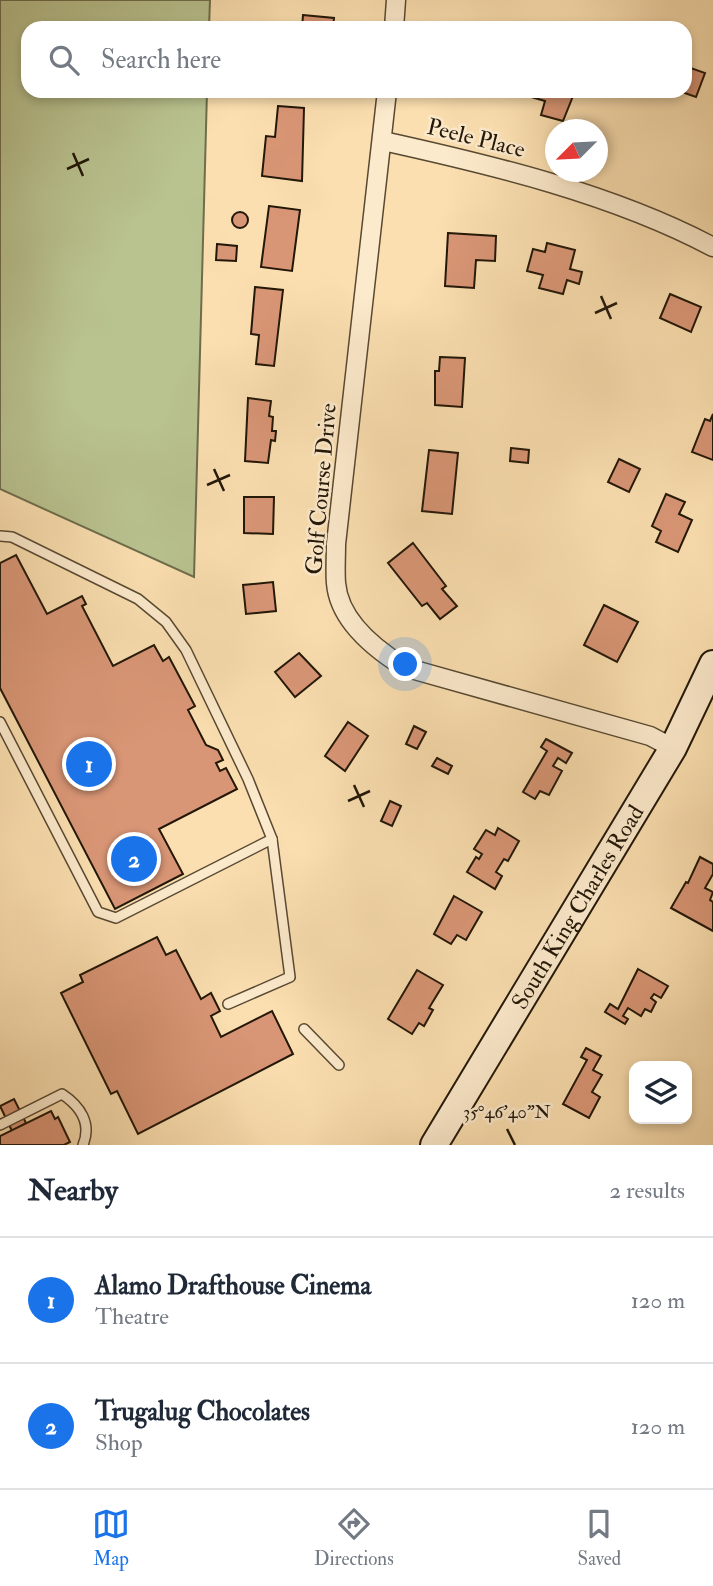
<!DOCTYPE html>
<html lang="en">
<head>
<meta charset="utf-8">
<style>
	:root { --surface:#fff; --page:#f2f2f3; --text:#1f2937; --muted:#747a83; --line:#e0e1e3; --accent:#1a73e8 }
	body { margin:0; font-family:"IM FELL Double Pica",serif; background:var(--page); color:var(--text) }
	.controls { position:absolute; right:21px; bottom:21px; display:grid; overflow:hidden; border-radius:14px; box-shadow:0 4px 10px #0003 }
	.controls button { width:63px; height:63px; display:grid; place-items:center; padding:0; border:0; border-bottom:2px solid var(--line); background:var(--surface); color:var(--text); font:35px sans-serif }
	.compass { position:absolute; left:545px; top:119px; width:63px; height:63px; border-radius:50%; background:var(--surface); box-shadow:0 4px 10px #0003; rotate:246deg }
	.you { position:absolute; left:406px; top:665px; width:24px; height:24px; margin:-18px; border:5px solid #fff; border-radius:50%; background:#1a73e8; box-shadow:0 0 0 10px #1a73e833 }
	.badge { display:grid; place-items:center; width:46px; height:46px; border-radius:50%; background:var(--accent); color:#fff; font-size:23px; font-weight:700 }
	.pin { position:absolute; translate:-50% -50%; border:4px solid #fff; box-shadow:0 2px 7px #0006 }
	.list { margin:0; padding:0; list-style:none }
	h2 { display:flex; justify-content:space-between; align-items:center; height:91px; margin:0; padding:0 28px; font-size:30px }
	h2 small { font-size:23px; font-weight:400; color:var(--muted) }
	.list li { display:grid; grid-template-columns:46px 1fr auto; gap:21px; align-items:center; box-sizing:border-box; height:126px; padding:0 28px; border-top:2px solid var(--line) }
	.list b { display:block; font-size:26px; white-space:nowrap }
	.list p { margin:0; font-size:23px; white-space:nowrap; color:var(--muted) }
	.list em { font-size:23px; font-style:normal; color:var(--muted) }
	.icon { flex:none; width:38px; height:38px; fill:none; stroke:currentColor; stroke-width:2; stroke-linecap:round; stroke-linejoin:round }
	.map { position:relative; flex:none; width:713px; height:1145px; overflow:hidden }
	.search { position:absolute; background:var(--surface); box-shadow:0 4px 10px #0003; left:21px; right:21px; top:21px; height:77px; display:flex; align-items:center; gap:18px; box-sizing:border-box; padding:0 24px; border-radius:21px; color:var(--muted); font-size:26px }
	.sheet { height:343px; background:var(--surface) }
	nav { display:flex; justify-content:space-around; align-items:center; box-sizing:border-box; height:98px; border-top:2px solid var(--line); background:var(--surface); font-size:19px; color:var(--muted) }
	nav a { display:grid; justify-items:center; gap:4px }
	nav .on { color:var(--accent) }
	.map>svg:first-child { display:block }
</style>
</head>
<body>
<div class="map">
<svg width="713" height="1145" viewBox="0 0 713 1145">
	<rect width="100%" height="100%" fill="#fbdfb0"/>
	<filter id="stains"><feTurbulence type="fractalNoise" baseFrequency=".00286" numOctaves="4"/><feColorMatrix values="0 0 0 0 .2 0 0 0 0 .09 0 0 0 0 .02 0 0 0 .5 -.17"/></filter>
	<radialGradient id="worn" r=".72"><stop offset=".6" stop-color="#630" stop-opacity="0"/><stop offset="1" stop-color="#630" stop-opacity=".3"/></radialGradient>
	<polygon fill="#b9c390" stroke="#6e6d4c" stroke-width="2" points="0,0 210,0 209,28 28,28 28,91 207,91 194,577 0,489"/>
	<g fill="#d99676" stroke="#221708" stroke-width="2">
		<polygon points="303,15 334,18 333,28 302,28"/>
		<polygon points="685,66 705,73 696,97 679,91 685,91"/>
		<rect x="454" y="91" width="29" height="5"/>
		<polygon points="522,91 575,91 563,121 541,115 545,101 521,94"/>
		<polygon points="278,106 304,108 302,181 262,176 266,136 275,137"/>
		<polygon points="269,206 300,210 292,271 261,267"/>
		<circle cx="240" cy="220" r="8"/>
		<polygon points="448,233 496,236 495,261 476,260 474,288 445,286"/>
		<polygon points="547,243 575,250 570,269 582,272 579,284 567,280 563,294 539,288 543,275 527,271 533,249 545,252"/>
		<polygon points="217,244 237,246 236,261 216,260"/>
		<polygon points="255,287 283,290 274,366 256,364 259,335 251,334"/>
		<polygon points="670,294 701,307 691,332 660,318"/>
		<polygon points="440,357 465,358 462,407 435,405 435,371 439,371"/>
		<polygon points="248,398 271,401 269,416 273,417 272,431 276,431 275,441 271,440 268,463 245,461"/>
		<polygon points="713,414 713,460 692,452 705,419 710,421"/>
		<polygon points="511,448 529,450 528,463 510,461"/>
		<polygon points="429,450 458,453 452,514 422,511"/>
		<polygon points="619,459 640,469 629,492 608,482"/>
		<polygon points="666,494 685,502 679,514 692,520 678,552 656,542 661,531 652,526"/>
		<polygon points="244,497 274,497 273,534 244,533"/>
		<polygon points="413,543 446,586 442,589 457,606 440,619 427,603 422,606 388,563"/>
		<polygon points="16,555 47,614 82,596 86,604 82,606 113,666 154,645 163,661 169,657 195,706 188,710 206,745 218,750 223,760 216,763 220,771 226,768 237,789 159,829 183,874 115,909 0,688 0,563"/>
		<polygon points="273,582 276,611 246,614 243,585"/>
		<polygon points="604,605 638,622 617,662 584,645"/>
		<polygon points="299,653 321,676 295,697 275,672"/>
		<polygon points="348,722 368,736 345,771 325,756"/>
		<polygon points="414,726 426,732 417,749 406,744"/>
		<polygon points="546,739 572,753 566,763 558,758 553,766 562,771 549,795 540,791 535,799 523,792 547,751 541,747"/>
		<polygon points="437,758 452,766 448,774 432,766"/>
		<polygon points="390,801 401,806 392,826 381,821"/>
		<polygon points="498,828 519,841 508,861 504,859 496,872 502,876 495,889 467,872 476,857 479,859 482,854 474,849 486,830 495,835"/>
		<polygon points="700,857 713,864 713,874 705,888 713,892 710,900 713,902 713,931 671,908 686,882 688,883"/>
		<polygon points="454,896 482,912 466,940 457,935 451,944 434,934"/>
		<polygon points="157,937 166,955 176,950 201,999 211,993 220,1011 211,1016 221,1037 272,1011 293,1054 138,1134 117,1091 111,1094 61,993 83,982 80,975"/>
		<polygon points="638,969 668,986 661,998 654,994 651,998 656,1002 651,1012 645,1009 641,1016 628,1008 623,1016 628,1019 625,1024 605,1012 610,1004 618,1009"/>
		<polygon points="417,970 443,985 429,1008 433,1010 424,1026 419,1023 412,1034 388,1019"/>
		<polygon points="586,1048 601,1056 593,1070 602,1075 592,1092 600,1097 589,1118 563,1104 587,1060 581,1057"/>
		<polygon points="14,1099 26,1123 12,1131 0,1106"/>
		<polygon points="51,1111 55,1119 58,1117 70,1142 64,1145 0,1145 0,1136"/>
	</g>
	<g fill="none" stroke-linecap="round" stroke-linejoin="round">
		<defs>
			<g id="lane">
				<polyline points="0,536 12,537 138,599 166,622 186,650 248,779 272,839 116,918 98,912 0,722"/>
				<polyline points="228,1004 290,977 272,839"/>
				<polyline points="304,1029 339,1065"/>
				<path d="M0,1125l62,-31c18,12 30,29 21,51"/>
			</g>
			<g id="street">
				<polyline points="394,28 396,0"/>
				<path d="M387,91l-51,453c0,13 -1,27 0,39 3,38 39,66 68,84l246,69 23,12"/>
				<path d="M383,141c109,24 230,53 330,106"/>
			</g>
			<g id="secondary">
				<path id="s1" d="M434,1145l239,-397 40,-84"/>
			</g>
		</defs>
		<use href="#lane" stroke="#584932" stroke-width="12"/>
		<use href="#street" stroke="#584932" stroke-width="21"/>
		<use href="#secondary" stroke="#221708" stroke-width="30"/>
		<use href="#lane" stroke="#fceacc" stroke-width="9"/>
		<use href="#street" stroke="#fceacc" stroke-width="18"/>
		<use href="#secondary" stroke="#fceacc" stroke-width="26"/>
	</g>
	<path fill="none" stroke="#221708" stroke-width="2.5" d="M73,153l10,23M67,169l22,-10M601,296l10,23M595,313l22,-10M214,469l10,22M207,485l23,-10M354,785l10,22M348,801l22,-10M507,1129l8,16"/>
	<g text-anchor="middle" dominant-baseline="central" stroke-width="5" stroke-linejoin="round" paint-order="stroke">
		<g font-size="23" fill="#221708" stroke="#fceacc">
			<text transform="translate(476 138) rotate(14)">Peele Place</text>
			<text transform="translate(321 489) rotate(-85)">Golf Course Drive</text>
			<text stroke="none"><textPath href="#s1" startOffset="278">South King Charles Road</textPath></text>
		</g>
	</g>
	<g font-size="18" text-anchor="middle" fill="#221708" stroke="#fceacc" stroke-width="5" stroke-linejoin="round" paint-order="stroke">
		<text x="507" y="1118">35°46'40"N</text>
	</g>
	<rect width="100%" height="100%" filter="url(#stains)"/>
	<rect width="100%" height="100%" fill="url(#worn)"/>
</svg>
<div class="controls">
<button><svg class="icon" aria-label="layers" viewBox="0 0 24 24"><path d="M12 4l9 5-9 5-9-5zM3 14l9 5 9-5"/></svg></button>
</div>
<svg class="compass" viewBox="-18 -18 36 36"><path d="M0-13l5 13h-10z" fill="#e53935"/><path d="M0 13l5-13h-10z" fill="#747a83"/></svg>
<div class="you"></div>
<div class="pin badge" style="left:89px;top:764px">1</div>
<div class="pin badge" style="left:134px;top:859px">2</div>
<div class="search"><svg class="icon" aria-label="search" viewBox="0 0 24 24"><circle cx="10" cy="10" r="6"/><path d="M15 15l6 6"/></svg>Search here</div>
</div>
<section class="sheet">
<h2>Nearby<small>2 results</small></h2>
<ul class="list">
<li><span class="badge">1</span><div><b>Alamo Drafthouse Cinema</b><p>Theatre</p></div><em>120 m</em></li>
<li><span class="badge">2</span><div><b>Trugalug Chocolates</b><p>Shop</p></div><em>120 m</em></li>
</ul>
</section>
<nav>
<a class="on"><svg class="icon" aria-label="map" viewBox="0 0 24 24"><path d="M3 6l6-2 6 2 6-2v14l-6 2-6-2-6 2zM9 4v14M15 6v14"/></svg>Map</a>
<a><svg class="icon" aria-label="directions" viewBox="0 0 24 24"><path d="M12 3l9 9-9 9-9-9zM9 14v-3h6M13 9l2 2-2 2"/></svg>Directions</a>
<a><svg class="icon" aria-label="saved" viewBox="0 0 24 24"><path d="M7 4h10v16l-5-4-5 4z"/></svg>Saved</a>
</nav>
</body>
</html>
